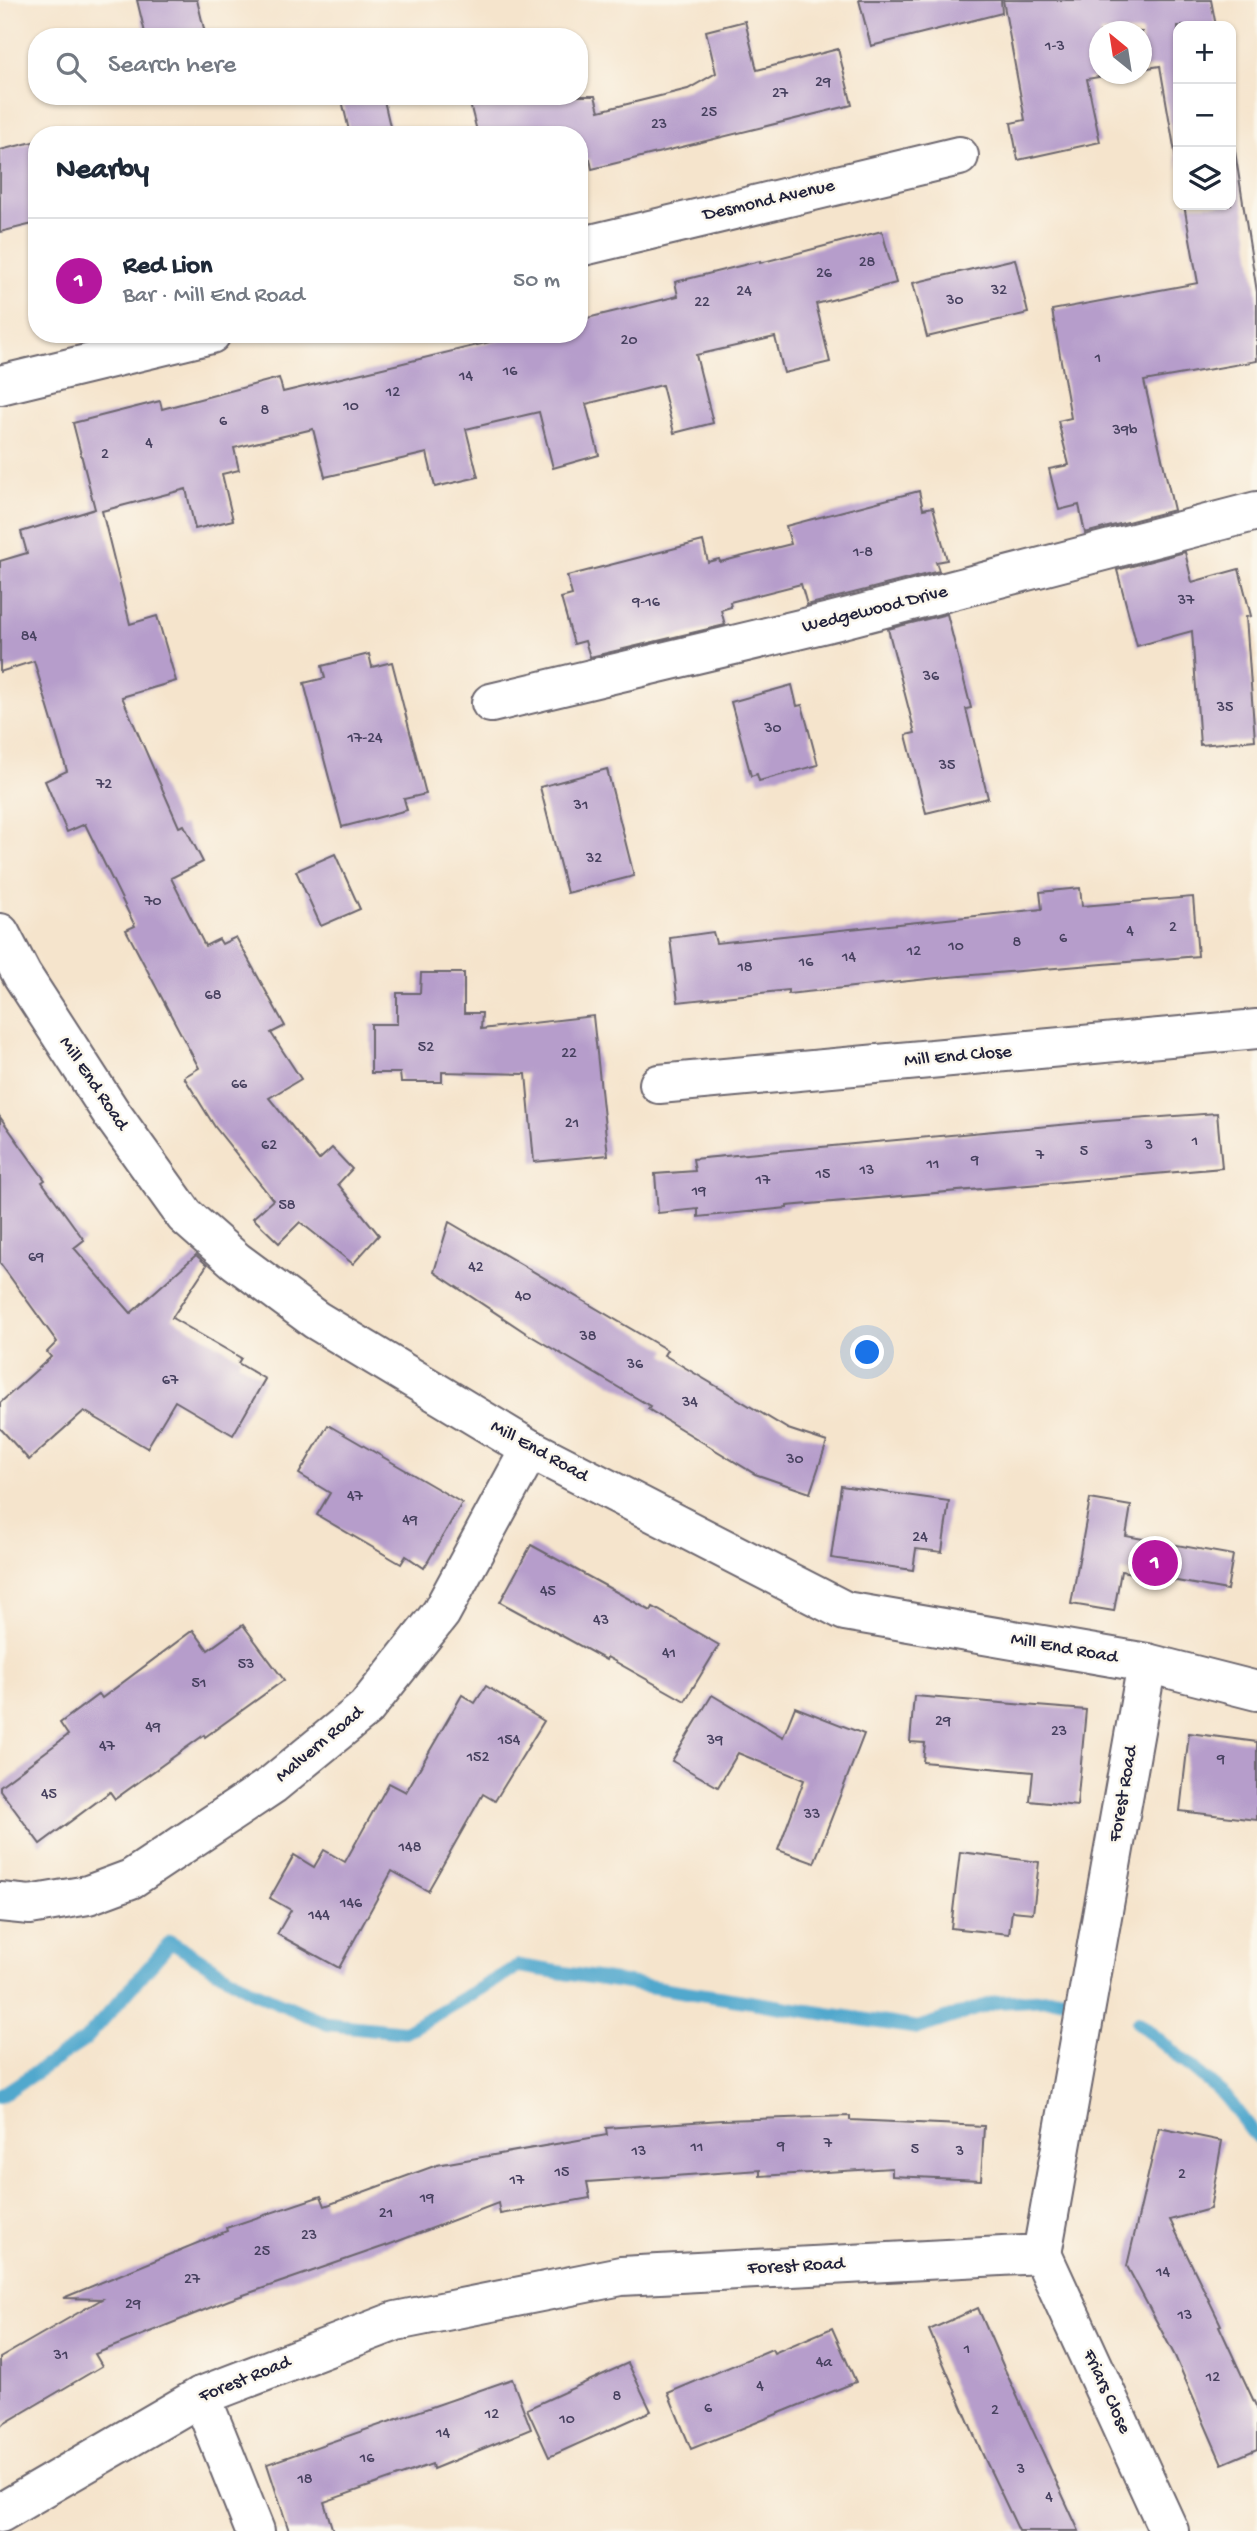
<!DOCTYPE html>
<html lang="en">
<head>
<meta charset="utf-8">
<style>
	:root { --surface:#fff; --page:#f2f2f3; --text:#1f2937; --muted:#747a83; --line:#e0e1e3; --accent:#b5179e }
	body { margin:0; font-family:"Gochi Hand",sans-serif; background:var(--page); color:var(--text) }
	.controls { position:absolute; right:21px; top:21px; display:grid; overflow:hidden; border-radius:14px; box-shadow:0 2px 5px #0004 }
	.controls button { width:63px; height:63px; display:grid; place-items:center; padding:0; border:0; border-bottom:2px solid var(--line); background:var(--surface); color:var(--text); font:35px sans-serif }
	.compass { position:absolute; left:1089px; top:21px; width:63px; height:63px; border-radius:50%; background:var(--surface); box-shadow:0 2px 5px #0004; rotate:330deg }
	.you { position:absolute; left:868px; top:1353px; width:24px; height:24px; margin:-18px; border:5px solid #fff; border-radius:50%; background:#1a73e8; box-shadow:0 0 0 10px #1a73e833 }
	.badge { display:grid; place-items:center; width:46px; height:46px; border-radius:50%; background:var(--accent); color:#fff; font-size:23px; font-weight:700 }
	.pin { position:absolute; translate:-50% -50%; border:4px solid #fff; box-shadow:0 2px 7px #0006 }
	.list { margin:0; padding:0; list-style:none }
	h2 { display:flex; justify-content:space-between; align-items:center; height:91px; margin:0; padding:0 28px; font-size:30px }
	h2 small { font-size:23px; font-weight:400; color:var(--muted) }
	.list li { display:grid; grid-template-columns:46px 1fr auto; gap:21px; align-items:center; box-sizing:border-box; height:126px; padding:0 28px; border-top:2px solid var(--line) }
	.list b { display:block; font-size:26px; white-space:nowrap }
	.list p { margin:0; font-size:23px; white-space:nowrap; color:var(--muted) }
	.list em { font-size:23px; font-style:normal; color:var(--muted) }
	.icon { flex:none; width:38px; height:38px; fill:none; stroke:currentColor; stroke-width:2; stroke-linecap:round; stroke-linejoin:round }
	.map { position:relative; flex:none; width:1257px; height:2531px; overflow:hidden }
	.search { position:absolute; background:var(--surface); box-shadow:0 2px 5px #0004; left:28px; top:28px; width:560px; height:77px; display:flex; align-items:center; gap:18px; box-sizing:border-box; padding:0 24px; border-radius:28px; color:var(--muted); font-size:26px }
	.panel { position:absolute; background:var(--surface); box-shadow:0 2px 5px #0004; left:28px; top:126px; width:560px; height:217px; border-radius:28px }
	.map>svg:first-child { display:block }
</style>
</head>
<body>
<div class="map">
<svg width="1257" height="2531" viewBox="0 0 1257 2531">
	<rect width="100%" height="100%" fill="#fbf7ec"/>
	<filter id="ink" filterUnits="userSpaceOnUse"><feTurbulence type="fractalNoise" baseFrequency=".0143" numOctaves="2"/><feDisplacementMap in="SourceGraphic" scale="14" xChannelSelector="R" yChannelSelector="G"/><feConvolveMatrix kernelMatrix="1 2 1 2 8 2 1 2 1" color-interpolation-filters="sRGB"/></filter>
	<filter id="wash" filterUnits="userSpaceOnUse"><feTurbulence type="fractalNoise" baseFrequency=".00686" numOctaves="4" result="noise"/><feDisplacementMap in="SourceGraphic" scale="28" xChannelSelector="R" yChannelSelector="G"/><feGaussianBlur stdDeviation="1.57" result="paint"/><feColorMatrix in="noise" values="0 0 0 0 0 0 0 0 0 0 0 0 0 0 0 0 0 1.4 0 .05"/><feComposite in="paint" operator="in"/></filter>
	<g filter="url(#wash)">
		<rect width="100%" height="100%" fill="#f5e4cc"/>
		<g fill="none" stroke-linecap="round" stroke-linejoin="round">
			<g stroke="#51a8cd" stroke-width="14">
				<polyline points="1138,2022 1225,2096 1257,2138"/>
				<polyline points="0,2096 85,2040 171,1942 252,1991 328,2024 405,2032 519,1966 918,2028 997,2002 1066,1998"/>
			</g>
		</g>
		<g id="blocks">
			<g fill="#b69dcb">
				<polygon points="137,0 197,0 206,37 146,37"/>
				<polygon points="859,0 1001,0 1002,13 871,46"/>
				<polygon points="1003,0 1211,0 1216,26 1178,26 1178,170 1160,66 1142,69 1142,32 1100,32 1100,74 1116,74 1087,79 1100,142 1018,160 1011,123 1025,120"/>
				<polygon points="745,21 757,70 838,49 852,105 592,169 590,159 579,161 579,135 478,135 468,96 595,96 599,111 688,89 716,73 706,31"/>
				<polygon points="341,96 383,96 392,135 350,135"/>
				<polygon points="1231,126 1257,292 1257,361 1144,381 1174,510 1085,533 1079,505 1059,510 1049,469 1069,465 1058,421 1071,418 1052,310 1198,283 1184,205 1231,205"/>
				<polygon points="37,141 37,223 0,232 0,150"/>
				<polygon points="882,231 896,283 816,304 830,362 784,373 775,337 696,355 713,423 674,433 662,385 586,404 599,455 553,468 539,412 466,429 478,477 435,487 427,453 325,477 313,429 234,448 239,470 222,474 233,520 195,529 186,489 102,511 130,624 157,616 176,681 122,697 179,827 184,825 203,862 171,878 205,946 219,939 222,944 236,937 285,1026 271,1033 301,1079 269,1098 319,1160 332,1148 352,1169 338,1184 379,1235 353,1264 300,1222 279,1243 253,1218 273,1200 215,1127 184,1077 199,1068 126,930 135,926 85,824 67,832 45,781 67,771 34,661 0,672 0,561 27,553 21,532 95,509 73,423 160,401 162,409 279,378 283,392 523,334 579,334 579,320 678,296 675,282 760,261 760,263"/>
				<polygon points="1015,259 1028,313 927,337 913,283"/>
				<polygon points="919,491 923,509 933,507 947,560 936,562 939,571 807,605 801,584 730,602 731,607 721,610 725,625 590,657 585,641 574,644 561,598 572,595 567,576 703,541 708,562 719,559 720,562 791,544 786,526"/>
				<polygon points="1185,552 1192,582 1239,569 1251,616 1246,617 1255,740 1200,745 1192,631 1137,646 1117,570"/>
				<polygon points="947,614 971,708 966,709 988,798 926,813 906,735 915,733 888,629"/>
				<polygon points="369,654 372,667 392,662 426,794 404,799 407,810 342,827 304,683 325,678 322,666"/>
				<polygon points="792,685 797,706 802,705 818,765 759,781 757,774 751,776 731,702"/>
				<polygon points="607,769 634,876 567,893 540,787"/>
				<polygon points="335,854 360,909 321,926 296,871"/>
				<polygon points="1080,888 1082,906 1193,897 1198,956 937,978 788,994 788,990 678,1002 670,938 713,932 716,943 1042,909 1040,892"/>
				<polygon points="421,973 464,973 464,1013 482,1013 481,1029 593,1016 608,1155 534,1162 526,1074 442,1072 442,1082 401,1082 400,1073 371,1073 371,1024 397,1024 397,993 420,993"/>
				<polygon points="1217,1113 1222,1168 787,1206 787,1208 698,1217 698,1209 658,1213 655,1174 695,1171 693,1159 1092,1122"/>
				<polygon points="0,1117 45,1180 42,1182 84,1240 74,1248 131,1313 196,1255 207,1265 172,1318 241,1358 238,1363 265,1379 233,1435 175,1401 147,1448 84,1411 29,1460 0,1428 0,1403 51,1357 47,1352 57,1342 0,1263"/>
				<polygon points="449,1222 667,1350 664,1355 788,1429 827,1442 810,1493 755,1474 648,1409 650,1406 526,1333 434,1272"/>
				<polygon points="328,1425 462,1503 424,1568 406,1556 401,1564 317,1515 330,1493 299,1474"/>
				<polygon points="841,1486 949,1501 942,1552 916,1549 913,1570 831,1558"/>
				<polygon points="1090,1499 1131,1506 1126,1536 1233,1555 1227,1590 1121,1571 1114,1611 1071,1604"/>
				<polygon points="531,1545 651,1611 653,1607 719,1645 685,1701 607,1657 606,1660 500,1602"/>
				<polygon points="243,1625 284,1680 205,1737 204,1735 115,1799 110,1792 40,1844 0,1790 0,1786 68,1735 60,1723 99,1694 102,1698 193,1630 208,1650"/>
				<polygon points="486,1686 544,1721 495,1801 483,1794 428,1891 392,1871 339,1968 277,1934 291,1910 270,1898 294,1855 314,1867 324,1850 345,1862 389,1783 406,1792 462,1695 475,1703"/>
				<polygon points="712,1695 783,1737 795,1707 864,1734 814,1863 778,1850 804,1780 738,1753 718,1787 672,1761"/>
				<polygon points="914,1696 1086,1710 1077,1806 1030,1801 1033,1772 923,1762 925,1743 910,1742"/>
				<polygon points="1189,1733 1257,1742 1257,1820 1180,1811"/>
				<polygon points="960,1852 1039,1862 1033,1913 1012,1911 1009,1934 951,1928"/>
				<polygon points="850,2116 850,2120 984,2126 981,2180 892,2176 892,2168 760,2176 760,2170 587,2182 590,2198 500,2214 498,2203 388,2245 229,2300 95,2354 102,2366 0,2426 0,2358 102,2299 63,2298 227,2231 226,2228 321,2196 325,2206 437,2165 607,2135 606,2128 722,2120"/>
				<polygon points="1159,2128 1222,2141 1210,2209 1170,2220 1221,2325 1219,2326 1257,2408 1257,2449 1222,2464 1175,2356 1127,2266"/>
				<polygon points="978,2308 1005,2370 1079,2531 1019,2531 982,2453 929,2330"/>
				<polygon points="832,2328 856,2382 691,2449 668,2393 772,2349 774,2353"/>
				<polygon points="628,2363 651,2411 549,2457 527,2409"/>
				<polygon points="512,2379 531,2429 433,2469 432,2464 324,2502 333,2531 289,2531 267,2464"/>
			</g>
		</g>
	</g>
	<g filter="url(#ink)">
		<use href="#blocks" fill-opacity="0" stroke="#6c666e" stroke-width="2"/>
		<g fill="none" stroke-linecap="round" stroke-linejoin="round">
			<defs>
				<g id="minor">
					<polyline points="579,247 959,156"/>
					<polyline points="0,385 211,334"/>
					<polyline points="491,703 834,621 1257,511"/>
					<polyline points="0,933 22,975 112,1114 185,1216 236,1261 316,1320 530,1449 845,1611 1147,1663 1257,1691"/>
					<polyline points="659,1084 1257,1029"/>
					<polyline points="0,1902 30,1905 88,1895 131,1879 272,1785 366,1708 441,1613 530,1449"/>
					<polyline points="1042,2254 1169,2531"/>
					<polyline points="201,2396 255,2531"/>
					<polyline points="0,2513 201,2396 396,2321 621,2276 1042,2254 1147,1663"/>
				</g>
			</defs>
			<use href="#minor" stroke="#6c666e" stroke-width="42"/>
			<use href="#minor" stroke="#fff" stroke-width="38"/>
		</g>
	</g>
	<g text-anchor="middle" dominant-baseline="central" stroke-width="5" stroke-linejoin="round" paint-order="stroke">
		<g font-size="16" fill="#47415f">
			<text x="1055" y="47">1-3</text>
			<text x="823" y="83">29</text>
			<text x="780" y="94">27</text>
			<text x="709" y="113">25</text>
			<text x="659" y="125">23</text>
			<text x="867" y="263">28</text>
			<text x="824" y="274">26</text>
			<text x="999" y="291">32</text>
			<text x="744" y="292">24</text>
			<text x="955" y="301">30</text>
			<text x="702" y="303">22</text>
			<text x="629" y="341">20</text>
			<text x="1098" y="359">1</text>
			<text x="510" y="372">16</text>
			<text x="466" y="377">14</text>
			<text x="393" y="393">12</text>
			<text x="351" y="407">10</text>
			<text x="265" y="411">8</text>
			<text x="223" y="422">6</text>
			<text x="1125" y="431">39b</text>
			<text x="149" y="444">4</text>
			<text x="105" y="455">2</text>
			<text x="863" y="553">1-8</text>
			<text x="1186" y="601">37</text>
			<text x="646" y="603">9-16</text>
			<text x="29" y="637">84</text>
			<text x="931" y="677">36</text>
			<text x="1225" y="708">35</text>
			<text x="773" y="729">30</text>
			<text x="365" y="739">17-24</text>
			<text x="947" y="766">35</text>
			<text x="104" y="785">72</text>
			<text x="581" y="806">31</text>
			<text x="594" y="859">32</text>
			<text x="153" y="902">70</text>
			<text x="1173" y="928">2</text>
			<text x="1130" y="932">4</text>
			<text x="1063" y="939">6</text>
			<text x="1017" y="943">8</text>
			<text x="956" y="947">10</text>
			<text x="914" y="952">12</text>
			<text x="849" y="958">14</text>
			<text x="806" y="963">16</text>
			<text x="745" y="968">18</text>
			<text x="213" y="996">68</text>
			<text x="426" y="1048">52</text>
			<text x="569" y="1054">22</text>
			<text x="239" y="1085">66</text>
			<text x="572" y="1124">21</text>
			<text x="1195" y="1142">1</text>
			<text x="269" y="1146">62</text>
			<text x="1149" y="1146">3</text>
			<text x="1084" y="1152">5</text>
			<text x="1040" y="1156">7</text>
			<text x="975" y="1161">9</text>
			<text x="933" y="1165">11</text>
			<text x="867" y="1171">13</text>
			<text x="823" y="1175">15</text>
			<text x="763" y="1181">17</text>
			<text x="699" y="1192">19</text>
			<text x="287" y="1206">58</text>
			<text x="36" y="1258">69</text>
			<text x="476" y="1268">42</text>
			<text x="523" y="1297">40</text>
			<text x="588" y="1337">38</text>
			<text x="635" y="1365">36</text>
			<text x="170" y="1381">67</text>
			<text x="690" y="1403">34</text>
			<text x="795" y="1460">30</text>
			<text x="355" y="1497">47</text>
			<text x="410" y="1521">49</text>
			<text x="920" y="1538">24</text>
			<text x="548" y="1592">45</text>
			<text x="601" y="1621">43</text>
			<text x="669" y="1654">41</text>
			<text x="246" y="1665">53</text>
			<text x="199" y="1684">51</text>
			<text x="943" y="1722">29</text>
			<text x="153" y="1728">49</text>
			<text x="1059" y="1732">23</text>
			<text x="509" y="1741">154</text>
			<text x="715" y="1741">39</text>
			<text x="107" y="1747">47</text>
			<text x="478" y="1758">152</text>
			<text x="1221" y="1760">9</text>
			<text x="49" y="1795">45</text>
			<text x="812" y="1815">33</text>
			<text x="410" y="1848">148</text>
			<text x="351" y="1904">146</text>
			<text x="319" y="1916">144</text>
			<text x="828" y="2144">7</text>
			<text x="781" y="2147">9</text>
			<text x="697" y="2148">11</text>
			<text x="915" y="2150">5</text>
			<text x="639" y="2152">13</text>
			<text x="960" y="2152">3</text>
			<text x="562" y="2173">15</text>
			<text x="1182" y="2175">2</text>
			<text x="517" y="2181">17</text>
			<text x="427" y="2199">19</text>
			<text x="386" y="2214">21</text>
			<text x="309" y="2236">23</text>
			<text x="262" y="2252">25</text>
			<text x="1163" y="2273">14</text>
			<text x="192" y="2280">27</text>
			<text x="133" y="2305">29</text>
			<text x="1185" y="2316">13</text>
			<text x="967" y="2350">1</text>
			<text x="61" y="2356">31</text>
			<text x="824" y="2363">4a</text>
			<text x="1213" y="2378">12</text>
			<text x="760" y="2387">4</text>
			<text x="617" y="2397">8</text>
			<text x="708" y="2409">6</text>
			<text x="995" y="2411">2</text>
			<text x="492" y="2415">12</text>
			<text x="567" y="2420">10</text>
			<text x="443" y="2434">14</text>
			<text x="367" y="2459">16</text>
			<text x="1021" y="2470">3</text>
			<text x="305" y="2480">18</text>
			<text x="1049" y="2498">4</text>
		</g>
		<g font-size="19" fill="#22223b" stroke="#fbf7ec">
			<text transform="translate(769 201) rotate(-13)">Desmond Avenue</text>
			<text transform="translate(875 610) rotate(-14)">Wedgewood Drive</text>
			<text transform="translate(958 1057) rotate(-5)">Mill End Close</text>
			<text transform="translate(93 1084) rotate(56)">Mill End Road</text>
			<text transform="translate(539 1452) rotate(29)">Mill End Road</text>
			<text transform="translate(1064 1649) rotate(10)">Mill End Road</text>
			<text transform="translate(320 1745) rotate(-40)">Malvern Road</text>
			<text transform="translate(1124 1794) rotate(-80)">Forest Road</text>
			<text transform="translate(796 2267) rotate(-3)">Forest Road</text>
			<text transform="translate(245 2380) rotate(-22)">Forest Road</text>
			<text transform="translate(1106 2392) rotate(65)">Friars Close</text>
		</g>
	</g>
</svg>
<div class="controls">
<button>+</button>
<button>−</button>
<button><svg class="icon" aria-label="layers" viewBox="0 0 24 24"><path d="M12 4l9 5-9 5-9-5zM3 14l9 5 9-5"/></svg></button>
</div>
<svg class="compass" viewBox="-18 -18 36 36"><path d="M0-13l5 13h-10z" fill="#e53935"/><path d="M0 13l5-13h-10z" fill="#747a83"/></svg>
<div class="you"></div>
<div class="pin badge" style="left:1155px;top:1563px">1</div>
<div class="search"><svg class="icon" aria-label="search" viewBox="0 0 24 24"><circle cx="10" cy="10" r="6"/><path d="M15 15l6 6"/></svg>Search here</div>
<section class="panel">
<h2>Nearby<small></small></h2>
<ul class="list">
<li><span class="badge">1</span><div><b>Red Lion</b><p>Bar · Mill End Road</p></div><em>50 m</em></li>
</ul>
</section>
</div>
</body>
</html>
